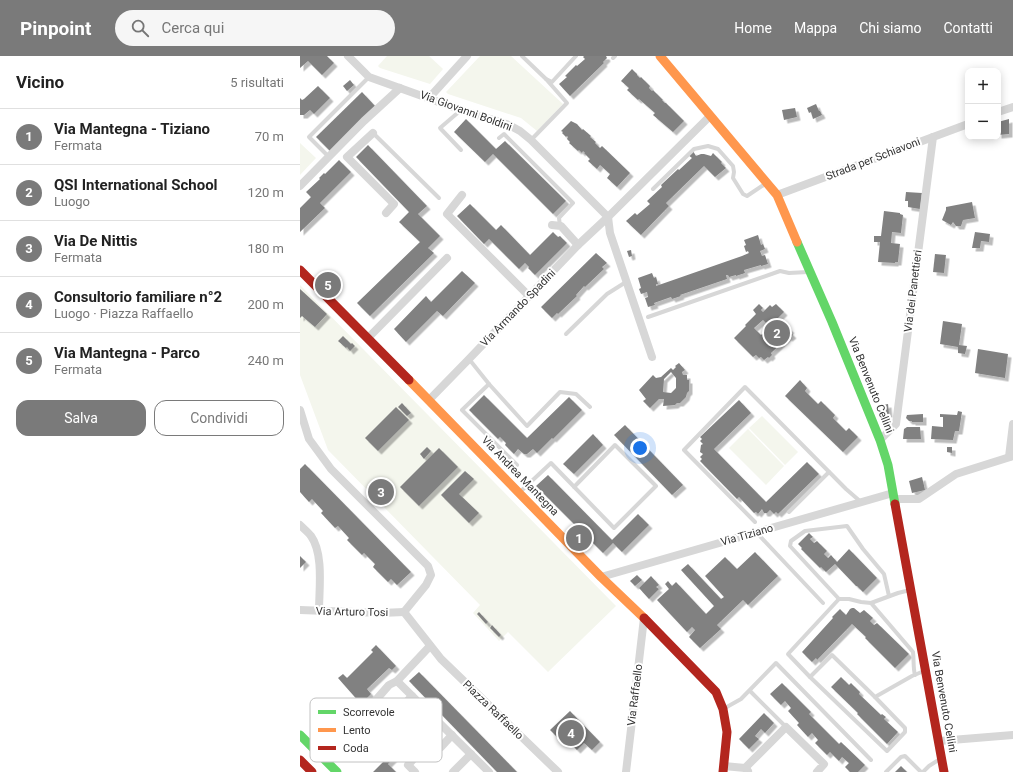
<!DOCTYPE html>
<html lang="it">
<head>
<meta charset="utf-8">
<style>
	:root { --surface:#fff; --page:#f6f6f6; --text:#222; --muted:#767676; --line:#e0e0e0; --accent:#7a7a7a }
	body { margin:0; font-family:Roboto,sans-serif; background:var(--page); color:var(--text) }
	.controls { position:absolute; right:12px; top:12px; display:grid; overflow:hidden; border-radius:8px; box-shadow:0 2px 10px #0003 }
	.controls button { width:36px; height:36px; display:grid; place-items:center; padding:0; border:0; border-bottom:1px solid var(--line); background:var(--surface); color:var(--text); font:20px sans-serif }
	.you { position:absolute; left:340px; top:392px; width:14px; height:14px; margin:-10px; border:3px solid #fff; border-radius:50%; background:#1a73e8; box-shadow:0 0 0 6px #1a73e833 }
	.badge { display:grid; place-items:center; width:26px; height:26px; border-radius:50%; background:var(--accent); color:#fff; font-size:13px; font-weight:700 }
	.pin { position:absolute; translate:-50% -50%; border:2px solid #fff; box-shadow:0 1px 4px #0006 }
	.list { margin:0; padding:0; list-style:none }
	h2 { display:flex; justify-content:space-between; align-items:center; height:52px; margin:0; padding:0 16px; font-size:17px }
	h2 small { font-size:13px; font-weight:400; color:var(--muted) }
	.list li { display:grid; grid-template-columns:26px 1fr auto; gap:12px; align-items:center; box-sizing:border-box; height:56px; padding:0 16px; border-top:1px solid var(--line) }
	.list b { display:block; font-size:15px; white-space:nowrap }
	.list p { margin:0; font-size:13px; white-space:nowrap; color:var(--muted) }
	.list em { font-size:13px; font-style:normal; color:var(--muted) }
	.actions { display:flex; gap:8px; padding:12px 16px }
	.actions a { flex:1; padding:9px 0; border:1px solid var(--accent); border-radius:12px; text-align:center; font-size:14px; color:var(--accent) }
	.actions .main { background:var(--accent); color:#fff }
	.icon { flex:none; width:22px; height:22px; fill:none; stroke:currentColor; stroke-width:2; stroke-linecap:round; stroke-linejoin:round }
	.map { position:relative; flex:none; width:713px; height:716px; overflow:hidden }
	header { display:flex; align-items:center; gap:24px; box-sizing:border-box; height:56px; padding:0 20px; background:var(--accent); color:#fff }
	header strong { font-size:19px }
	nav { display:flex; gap:22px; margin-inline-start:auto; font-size:14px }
	.search { width:280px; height:36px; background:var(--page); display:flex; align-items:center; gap:10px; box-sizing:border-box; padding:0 14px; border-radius:22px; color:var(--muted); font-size:15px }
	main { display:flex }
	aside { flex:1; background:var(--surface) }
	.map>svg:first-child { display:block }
</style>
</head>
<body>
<header>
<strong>Pinpoint</strong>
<div class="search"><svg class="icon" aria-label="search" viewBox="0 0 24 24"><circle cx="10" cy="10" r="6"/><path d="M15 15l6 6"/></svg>Cerca qui</div>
<nav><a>Home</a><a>Mappa</a><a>Chi siamo</a><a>Contatti</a></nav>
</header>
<main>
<aside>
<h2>Vicino<small>5 risultati</small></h2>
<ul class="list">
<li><span class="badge">1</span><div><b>Via Mantegna - Tiziano</b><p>Fermata</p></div><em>70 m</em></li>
<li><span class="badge">2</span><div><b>QSI International School</b><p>Luogo</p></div><em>120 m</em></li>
<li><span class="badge">3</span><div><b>Via De Nittis</b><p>Fermata</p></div><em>180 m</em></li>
<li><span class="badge">4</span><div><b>Consultorio familiare n°2</b><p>Luogo · Piazza Raffaello</p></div><em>200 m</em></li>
<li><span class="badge">5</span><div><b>Via Mantegna - Parco</b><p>Fermata</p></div><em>240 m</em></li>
</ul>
<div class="actions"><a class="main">Salva</a><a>Condividi</a></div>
</aside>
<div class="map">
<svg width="713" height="716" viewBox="0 0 713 716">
	<defs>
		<filter id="shadow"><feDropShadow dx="3.5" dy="3.5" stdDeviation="0" flood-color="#0004"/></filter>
	</defs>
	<rect width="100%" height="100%" fill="#fff"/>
	<g fill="#f4f6ed">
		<polygon points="87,0 129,0 143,13 130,28 80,12 78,10"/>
		<polygon points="180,0 211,0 263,48 237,75 221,62 148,38 146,36 147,35"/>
		<polygon points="0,87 16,102 0,119"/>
		<polygon points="0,229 316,550 248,616 208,576 199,585 173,557 180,549 28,394 0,319"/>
		<polygon points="462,360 498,396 485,409 449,372"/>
		<polygon points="448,373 484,410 466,429 429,392"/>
	</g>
	<g fill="#818181" fill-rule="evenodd" filter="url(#shadow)">
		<polygon points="0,0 27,0 34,7 22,19 8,5 0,12"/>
		<polygon points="284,0 306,0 307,2 303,6 304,7 270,40 259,28 267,21 265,20 276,9 277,10 285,3 283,1"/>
		<polygon points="332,13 337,18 337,19 340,22 341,21 350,30 349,32 352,35 353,34 363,44 362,44 365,47 366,47 384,65 373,76 353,59 355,57 339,43 338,44 327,34 329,32 321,25"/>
		<polygon points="50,24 54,29 47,35 43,30"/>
		<polygon points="18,30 30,42 14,58 10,54 4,59 0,59 0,42 2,44 4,43"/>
		<polygon points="62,36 75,50 30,95 16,81"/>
		<polygon points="516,48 519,55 520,55 522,59 513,63 511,56 509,57 507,52"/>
		<polygon points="495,52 497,61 484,64 482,54"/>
		<polygon points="166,63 196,93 205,85 266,145 253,158 193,98 185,106 154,76"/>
		<polygon points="709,63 709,78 698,79 698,66"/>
		<polygon points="271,65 277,68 282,74 283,73 291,80 290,81 296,86 295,87 300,92 302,90 330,117 317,131 307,122 310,118 300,109 297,113 288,105 290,103 284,97 285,97 283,95 282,97 279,94 278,95 269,87 270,86 267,83 268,81 267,80 266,81 262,77 263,76 261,75"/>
		<polygon points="68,89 127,150 118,158 140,180 128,192 134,197 70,260 57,247 120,186 99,166 109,156 56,101"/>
		<polygon points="393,95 396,100 401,98 404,98 411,100 413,97 422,106 421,107 426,112 415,121 404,110 366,147 369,150 341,179 326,165 335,157 337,159 350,148 347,145 362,131 361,129 378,113 379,114 392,102 388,99"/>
		<polygon points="39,104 51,116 20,147 25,152 0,176 0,152 11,141 6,136 20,123 19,122 24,117 25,118"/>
		<polygon points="606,136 622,137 620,153 608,151 608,145 605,145"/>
		<polygon points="672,146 675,162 663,164 661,170 656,170 653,166 651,169 642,164 646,154 646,151"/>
		<polygon points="170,148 196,174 201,169 230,199 253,176 258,181 260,180 267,187 235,219 228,212 229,211 225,207 219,213 189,183 184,188 157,160"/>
		<polygon points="584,155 600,157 600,158 603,159 601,177 592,176 591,187 600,188 598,206 595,206 595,207 578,206 580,186 574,186 574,180 581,180"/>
		<polygon points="675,176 690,178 689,186 681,185 680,192 672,192"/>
		<polygon points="458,179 461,189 463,188 465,193 460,195 462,200 465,199 468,208 461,210 461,209 444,214 445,217 436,220 436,219 429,221 428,219 426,219 427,223 380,239 381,240 372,243 371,241 354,247 355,249 348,251 345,242 348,241 347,236 341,238 339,233 341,232 338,222 352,217 354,222 356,221 358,228 356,228 356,230 442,200 449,197 448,195 446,196 444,190 446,189 444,184"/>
		<polygon points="331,194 332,200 329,201 327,195"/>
		<polygon points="296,197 307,207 302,211 304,213 285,231 284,230 276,239 277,240 258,258 257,257 252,262 241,251"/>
		<polygon points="635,198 646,199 644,217 633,216"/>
		<polygon points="162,215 175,227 143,260 137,255 106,286 94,273 126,240 131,246"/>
		<polygon points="0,233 27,258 15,271 2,260 0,262"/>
		<path d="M459,248l4,4 -2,2 2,2 7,-7 2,2 4,-3 8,8 -7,7 7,7 2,-1 5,5 -2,1 4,4 -4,3 -1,-1 -17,16 1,2 -3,3 -1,-1 -4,3 -3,-3 -2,1 -3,-3 -3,2 -19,-19 12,-12 -1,-1 11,-11 -3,-4zM463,264l7,7 -9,8 -7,-7z"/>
		<polygon points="643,265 662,268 659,289 667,290 665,298 658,297 658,291 640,288"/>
		<polygon points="43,280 51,288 52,287 55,290 50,295 47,291 46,292 38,285"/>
		<polygon points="678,293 708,298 705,322 675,317"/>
		<path d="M379,307l6,7 -3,2 1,3h4v5h2v11l-2,2 -1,4 -6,6h-3l-2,2 -12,1 1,-7h-5l-9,9 -7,-7 3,-2 -7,-9 14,-15 3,3 5,-1 10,-9 2,2 3,-3 -1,-1zM371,316l5,6v10l-5,5 -8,-1 1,-13z"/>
		<polygon points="500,324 507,332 505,335 518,348 521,345 535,359 533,362 546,375 549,372 558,381 543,396 485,340"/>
		<polygon points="184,339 227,382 269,341 282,354 253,383 252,382 237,397 233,393 227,398 224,398 218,393 214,398 205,389 206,387 200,381 198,383 169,354"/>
		<polygon points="439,344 451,357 414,393 466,446 507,406 519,418 478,458 476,456 474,458 470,454 467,457 464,457 462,453 458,458 456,456 454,457 439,441 437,443 400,405 402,403 400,401 403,398 400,396 401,389 403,388 400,385 402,383 400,381"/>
		<polygon points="102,347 111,357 107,360 98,351"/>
		<polygon points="588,348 589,358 584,358 583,349"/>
		<polygon points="96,351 109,364 78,395 65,382"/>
		<polygon points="658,355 662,356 659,375 655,375 653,384 631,383 632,370 643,371 643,361 640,361 640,358 657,359"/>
		<polygon points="623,358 623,366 612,366 612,365 609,365 606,362 607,359"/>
		<polygon points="325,369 383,429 372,439 314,379"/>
		<polygon points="607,371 620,371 621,383 603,383 604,373"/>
		<polygon points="293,378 303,389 274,418 263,408"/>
		<polygon points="127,391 131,395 124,403 120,398"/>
		<polygon points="647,391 652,391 652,397 647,396"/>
		<polygon points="139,392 158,411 119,450 100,431"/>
		<polygon points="5,408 111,516 97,529 91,523 88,526 73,511 75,508 64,497 62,499 47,484 49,482 38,470 35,472 21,457 23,455 12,443 9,446 0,436 0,413"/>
		<polygon points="165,415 174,423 159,438 179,457 169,467 141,439"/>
		<polygon points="248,419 312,484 338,458 349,469 322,496 313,487 303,497 236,430"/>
		<polygon points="622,421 625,434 612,437 609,425"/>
		<polygon points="509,477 513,481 510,483 514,487 517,485 527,495 524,498 528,502 531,499 537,506 549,493 577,522 563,536 557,530 556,530 535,508 526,516 521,511 520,512 501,493 502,492 498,488"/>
		<polygon points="455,496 478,520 448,549 443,544 417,569 421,573 400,592 389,581 395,574 392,571 387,576 357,544 369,533 365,528 368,525 372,530 376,526 406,558 414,550 381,514 388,508 421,543 424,541 405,520 425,501 437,513"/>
		<polygon points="0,500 6,506 0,512"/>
		<polygon points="337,519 342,524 335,530 330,525"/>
		<polygon points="351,520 359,529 356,531 359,533 349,543 339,532"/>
		<polygon points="552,552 554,552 560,557 564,554 573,562 570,565 574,569 577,567 609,598 595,612 565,582 566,581 552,568 517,604 516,602 512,606 502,596 533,562 532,561 540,553 546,559 550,553"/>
		<polygon points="179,556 188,566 186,568 177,558"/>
		<polygon points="192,569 201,579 199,581 190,572"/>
		<polygon points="76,589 96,610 92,614 89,612 67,633 71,638 61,648 38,622 43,618 47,622 73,596 71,594"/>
		<polygon points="119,616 217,716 197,716 109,625"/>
		<polygon points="541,621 549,629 551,627 560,636 559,638 581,659 582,658 586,661 584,663 598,676 587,688 557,658 558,657 531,631"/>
		<polygon points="482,627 511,656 509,658 539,688 541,686 565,709 558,716 550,716 545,711 549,707 542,701 539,705 530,696 527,699 515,687 518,684 512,677 508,681 497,669 499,667 488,655 491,652 485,645 481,649 470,638"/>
		<polygon points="270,655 300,686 292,694 284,687 277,694 262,679 258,682 250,674"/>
		<polygon points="464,657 474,667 465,677 461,673 455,680 459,683 449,693 439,683"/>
		<polygon points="115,658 127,669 88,708 96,716 73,716 85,704 76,697 81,692 79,690 90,679 92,681 99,674 96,672 108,661 110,663"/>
		<polygon points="601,710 607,716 595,716"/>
	</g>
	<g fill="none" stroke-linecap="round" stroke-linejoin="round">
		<g stroke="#d7d7d7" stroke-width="4">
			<polyline points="222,0 246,23 252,26 276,0"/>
			<polyline points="313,2 315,0"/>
			<polyline points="161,54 140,72 161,94"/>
			<polyline points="73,77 139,142"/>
			<polyline points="199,82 204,78 273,147 259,162 260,170"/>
			<polyline points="231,84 267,47 246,23"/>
			<polyline points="29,101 9,81 69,21"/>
			<polyline points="353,133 394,93 408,90 418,93 433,110 434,116 433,122 443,138 447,140 465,128"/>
			<polyline points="348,261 480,215 489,217 508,216"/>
			<polyline points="266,278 307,238 326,226"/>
			<polyline points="169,303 189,328 227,370 260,336 276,338 290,351"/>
			<polyline points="189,328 162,354 217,409"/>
			<polyline points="220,436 251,407 314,472 356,430 315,389 274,431"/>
			<polyline points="489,456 529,416"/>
			<polyline points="455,466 384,394 445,331 546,433 561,446"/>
			<polyline points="456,476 523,547"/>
			<polyline points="610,534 598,537 571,547 561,546 549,543 539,543 488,598 510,621 532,599 575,641 612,620 624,615"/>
			<polyline points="539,543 490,490 491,485 505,475 547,470 563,493 584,518 589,540"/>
			<path d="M571,547l42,49c1,8 0,16 2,23"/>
			<polyline points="510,621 587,695 605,676 605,672 575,641"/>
			<polyline points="450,635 486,671"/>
			<polyline points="425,652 441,643 476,607 571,704"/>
			<polyline points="586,716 601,701 605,700 621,716"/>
			<polyline points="623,716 629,710 640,703"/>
		</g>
		<g stroke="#d7d7d7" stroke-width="8">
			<polyline points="48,0 69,21 161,54 209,69 220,75 231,84 308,161 310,177 352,301"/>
			<polyline points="129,42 167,0"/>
			<polyline points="698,56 713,51"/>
			<polyline points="73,77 47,101 94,148 86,157"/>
			<polyline points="0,130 64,65 100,32"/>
			<polyline points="162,139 147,158 229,240"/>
			<polyline points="477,139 668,68"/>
			<polyline points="252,169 261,170 278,189"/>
			<polyline points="17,231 28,219"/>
			<polyline points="68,282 147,202"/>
			<polyline points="129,344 169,303 278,189 308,161 410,60"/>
			<polyline points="0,354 9,383 31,413 128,510 131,519 126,529 104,556"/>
			<polyline points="580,384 596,368 633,81"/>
			<polyline points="709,401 713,368"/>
			<polyline points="594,443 619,443 656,418 713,400"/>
			<path d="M0,469c4,4 8,7 11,11 13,18 8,54 8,75"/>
			<polyline points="301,521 593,437"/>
			<polyline points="0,554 81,557 104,556"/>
			<polyline points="104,556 141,603 258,716"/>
			<polyline points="130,590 97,625 189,716"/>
			<polyline points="97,625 89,629 61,661 60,666 72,677 77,678 112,640"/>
			<polyline points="639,685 713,679"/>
			<polyline points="424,710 445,712 448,715"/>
			<polyline points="445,712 486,671 524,708 517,716"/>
			<polyline points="115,716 108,709 132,683 141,691 152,679"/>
			<polyline points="153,716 171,698"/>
			<polyline points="326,716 344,562"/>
		</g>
		<g stroke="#63d668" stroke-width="9">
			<polyline points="497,186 532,266 580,384 588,409 595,448"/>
			<polyline points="0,679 37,716"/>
		</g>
		<g stroke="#ff974d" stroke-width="9">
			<polyline points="360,0 477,139 497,186"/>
			<polyline points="109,324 301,521 344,562"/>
		</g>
		<g stroke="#b3261e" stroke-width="9">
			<polyline points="0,214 109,324"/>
			<polyline points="595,448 644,716"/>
			<polyline points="344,562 416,636 423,653 427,676 423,716"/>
			<polyline points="0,704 12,716"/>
		</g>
	</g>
	<g text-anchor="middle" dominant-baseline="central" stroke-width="4" stroke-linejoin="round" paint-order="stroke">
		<g font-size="11" fill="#333" stroke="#fff">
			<text transform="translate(166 55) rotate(20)">Via Giovanni Boldini</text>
			<text transform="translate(573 103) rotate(-21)">Strada per Schiavoni</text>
			<text transform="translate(613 235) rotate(-83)">Via dei Panettieri</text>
			<text transform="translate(218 252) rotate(-46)">Via Armando Spadini</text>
			<text transform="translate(571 329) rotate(68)">Via Benvenuto Cellini</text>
			<text transform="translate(220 420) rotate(46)">Via Andrea Mantegna</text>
			<text transform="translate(447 479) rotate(-16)">Via Tiziano</text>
			<text transform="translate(52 556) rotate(1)">Via Arturo Tosi</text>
			<text transform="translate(335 639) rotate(-83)">Via Raffaello</text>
			<text transform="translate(644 646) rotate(80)">Via Benvenuto Cellini</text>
			<text transform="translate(193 654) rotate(44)">Piazza Raffaello</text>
		</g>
	</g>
	<rect x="10" y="642" width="132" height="64" rx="6" fill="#fff" stroke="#c2c2c2" stroke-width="1"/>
	<rect x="18" y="654" width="18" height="4" fill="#63d668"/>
	<rect x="18" y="672" width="18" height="4" fill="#ff974d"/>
	<rect x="18" y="690" width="18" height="4" fill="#b3261e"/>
	<g font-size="11" fill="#333">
		<text x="43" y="660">Scorrevole</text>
		<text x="43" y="678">Lento</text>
		<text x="43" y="696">Coda</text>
	</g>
</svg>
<div class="controls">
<button>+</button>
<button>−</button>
</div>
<div class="you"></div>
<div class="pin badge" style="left:279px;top:482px">1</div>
<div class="pin badge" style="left:477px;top:277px">2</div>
<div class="pin badge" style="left:81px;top:436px">3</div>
<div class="pin badge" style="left:271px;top:677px">4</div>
<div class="pin badge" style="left:28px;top:229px">5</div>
</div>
</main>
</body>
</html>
